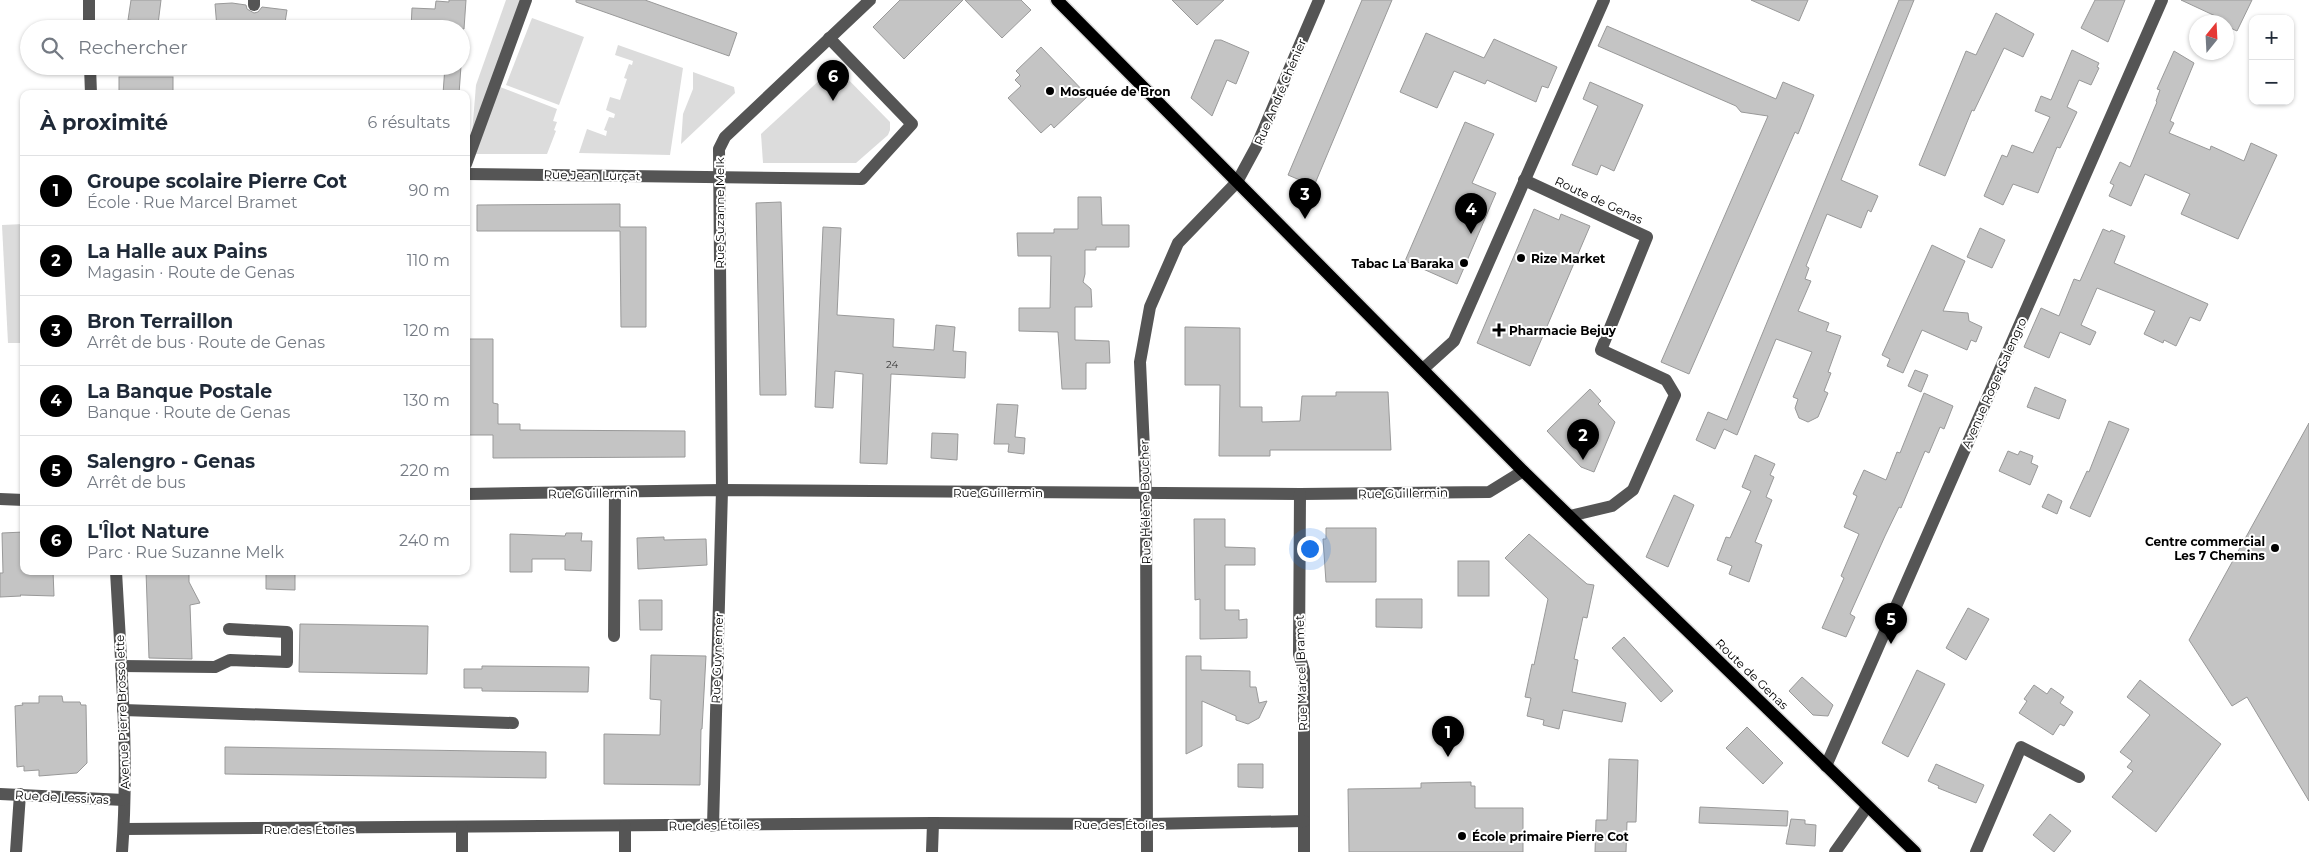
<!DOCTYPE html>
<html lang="fr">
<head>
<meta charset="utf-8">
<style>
	:root { --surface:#fff; --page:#f2f2f3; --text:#1f2937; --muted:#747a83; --line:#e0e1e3; --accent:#000 }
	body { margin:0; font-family:Montserrat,sans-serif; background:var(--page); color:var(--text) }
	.controls { position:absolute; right:15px; top:15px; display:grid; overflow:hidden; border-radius:10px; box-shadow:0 1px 4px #0004 }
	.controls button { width:45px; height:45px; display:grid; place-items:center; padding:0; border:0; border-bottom:1px solid var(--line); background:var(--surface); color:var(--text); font:25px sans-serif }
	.compass { position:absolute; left:2189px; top:15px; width:45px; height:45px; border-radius:50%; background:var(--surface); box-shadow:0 1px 4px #0004; rotate:18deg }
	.you { position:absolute; left:1309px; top:548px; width:18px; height:18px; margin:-12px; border:4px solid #fff; border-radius:50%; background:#1a73e8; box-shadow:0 0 0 8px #1a73e833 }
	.badge { display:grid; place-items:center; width:32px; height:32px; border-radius:50%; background:var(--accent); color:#fff; font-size:16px; font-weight:700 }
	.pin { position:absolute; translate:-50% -41px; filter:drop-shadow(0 1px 2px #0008) }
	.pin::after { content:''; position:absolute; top:26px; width:18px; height:15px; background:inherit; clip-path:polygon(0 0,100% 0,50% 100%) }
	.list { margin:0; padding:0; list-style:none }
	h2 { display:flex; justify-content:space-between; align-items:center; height:65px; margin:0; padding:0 20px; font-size:21px }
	h2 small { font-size:16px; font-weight:400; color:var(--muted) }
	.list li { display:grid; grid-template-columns:32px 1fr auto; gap:15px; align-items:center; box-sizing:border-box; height:70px; padding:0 20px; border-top:1px solid var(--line) }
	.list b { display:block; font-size:19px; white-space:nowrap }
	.list p { margin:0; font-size:16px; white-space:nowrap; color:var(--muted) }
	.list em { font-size:16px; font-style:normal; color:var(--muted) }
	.icon { flex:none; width:28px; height:28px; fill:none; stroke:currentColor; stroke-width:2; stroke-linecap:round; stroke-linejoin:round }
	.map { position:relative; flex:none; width:2309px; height:852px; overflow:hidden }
	.search { position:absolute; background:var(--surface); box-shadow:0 1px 4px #0004; left:20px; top:20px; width:450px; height:55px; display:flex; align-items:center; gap:12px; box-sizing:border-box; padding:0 18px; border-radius:28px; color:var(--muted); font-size:19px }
	.panel { position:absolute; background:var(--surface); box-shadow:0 1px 4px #0004; left:20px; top:90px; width:450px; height:485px; border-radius:10px }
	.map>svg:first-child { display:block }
</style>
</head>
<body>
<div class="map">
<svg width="2309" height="852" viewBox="0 0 2309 852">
	<rect width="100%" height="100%" fill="#fff"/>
	<g fill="#dcdcdc">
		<polygon points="506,0 521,0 472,134 476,85"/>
		<polygon points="532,18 584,37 559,105 506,85"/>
		<polygon points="618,45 683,68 670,155 579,153 587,129 606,136 607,131 604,130 609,117 614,118 615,114 606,110 610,97 620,100 627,79 624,78 629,64 632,65 633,61 615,55"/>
		<polygon points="835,66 890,122 890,130 888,135 856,163 763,163 761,134"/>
		<polygon points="693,72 734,87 735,93 681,144 683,114 693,89"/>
		<polygon points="500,87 557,109 553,121 557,122 554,130 556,131 547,154 475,154"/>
		<polygon points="24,224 24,343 8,343 2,225"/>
	</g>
	<g fill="#c4c4c4" stroke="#999">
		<polygon points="131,0 161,0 158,24 128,20"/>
		<polygon points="449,0 466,0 464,29 411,29 412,8 435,9 436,1 449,2"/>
		<polygon points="576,0 645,0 737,33 729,56 576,2"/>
		<polygon points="900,0 963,0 904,59 873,27"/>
		<polygon points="965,0 1021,0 1031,10 1002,38"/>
		<polygon points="1172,0 1224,0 1197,25"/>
		<polygon points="1362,0 1392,0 1314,186 1288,175"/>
		<polygon points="1751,0 1808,0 1799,21"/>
		<polygon points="1899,0 1914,0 1841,180 1878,196 1871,212 1868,210 1861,228 1827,214 1806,266 1809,268 1805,279 1811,281 1798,311 1829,323 1826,331 1841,336 1828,372 1831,373 1824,391 1828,393 1818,417 1808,422 1799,418 1795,408 1798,399 1793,397 1812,352 1776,339 1737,435 1724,429 1715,449 1696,440 1708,412 1727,420"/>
		<polygon points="2095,0 2125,0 2108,42 2081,28"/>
		<polygon points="2181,0 2252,0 2237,31 2226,26 2226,22 2223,22 2224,20"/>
		<polygon points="232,3 246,5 247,9 254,13 258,12 262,7 287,10 284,29 259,29 259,27 217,28 215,4"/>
		<polygon points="1996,13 2034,34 2023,57 2004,48 1974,111 1972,110 1945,176 1919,165 1966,51 1976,55"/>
		<polygon points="1607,26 1776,99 1783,82 1814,95 1798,134 1795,132 1689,374 1661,362 1768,116 1741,112 1736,106 1598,46"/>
		<polygon points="1426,33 1484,58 1494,39 1557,67 1548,88 1542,86 1536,102 1487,80 1485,84 1454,71 1437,108 1400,92"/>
		<polygon points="1215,40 1221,40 1249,52 1236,84 1227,80 1212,116 1191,98"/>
		<polygon points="1041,47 1088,96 1054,128 1051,124 1041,133 1008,98 1021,86 1015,80 1020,75 1016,71"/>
		<polygon points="2072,50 2099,63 2097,67 2099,68 2091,85 2079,80 2067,107 2077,112 2060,148 2057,147 2038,193 2013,184 2003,205 1984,196 2002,155 2007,157 2012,145 2033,153 2050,117 2035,111 2041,96 2051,100"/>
		<polygon points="2174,51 2194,63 2170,121 2174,123 2169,133 2210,150 2211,146 2244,161 2251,143 2277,155 2238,239 2181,214 2190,194 2145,174 2131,206 2109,196 2114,185 2110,183 2120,162 2130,167 2157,102 2156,101 2160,90 2157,89"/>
		<polygon points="445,66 461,66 459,94 443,94"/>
		<rect x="119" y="77" width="54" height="17"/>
		<polygon points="1590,82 1643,105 1614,171 1601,165 1597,175 1572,165 1598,106 1583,99"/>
		<polygon points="1465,122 1494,134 1472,183 1496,193 1457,284 1405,261"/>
		<polygon points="1078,197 1101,197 1102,225 1129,225 1129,247 1096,247 1096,250 1085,250 1085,274 1083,282 1091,289 1092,307 1075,307 1075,340 1109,341 1110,363 1086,363 1086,389 1062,389 1058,332 1019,331 1019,308 1050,308 1051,256 1018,256 1017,233 1054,233 1054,229 1078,229"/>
		<polygon points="781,202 786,395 760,395 756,203"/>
		<polygon points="620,204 620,227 646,227 646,327 621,327 620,231 477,231 477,205"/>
		<polygon points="1534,209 1559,220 1561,214 1590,226 1530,366 1477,343"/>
		<polygon points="823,227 841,228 837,315 894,319 893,347 934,350 936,325 955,327 953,351 966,352 965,378 891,374 887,464 860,463 863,374 835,371 833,408 815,407"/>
		<polygon points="1980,228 2005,240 1992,268 1967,257"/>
		<polygon points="2103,229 2110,232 2111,230 2125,236 2114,263 2208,304 2200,321 2190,317 2176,346 2164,340 2163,343 2144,334 2155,311 2097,288 2081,325 2096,332 2090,345 2060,332 2049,358 2024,347 2041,308 2059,316 2074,279 2080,281"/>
		<polygon points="1932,245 1965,261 1943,311 1968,313 1969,321 1982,327 1976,342 1971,340 1967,350 1922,330 1903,373 1887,366 1890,359 1882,355"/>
		<polygon points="1185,327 1240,328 1240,407 1262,407 1262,422 1300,421 1302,396 1336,396 1336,392 1388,392 1391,450 1270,450 1270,456 1219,456 1220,385 1185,385"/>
		<polygon points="468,339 493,339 493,403 498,404 498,424 520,424 520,430 685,431 685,457 493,458 493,435 467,435"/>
		<polygon points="1915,370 1928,375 1921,392 1908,386"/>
		<polygon points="2035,387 2066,400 2059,419 2027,407"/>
		<polygon points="1590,389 1601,401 1598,404 1615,422 1594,472 1581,467 1547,431"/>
		<polygon points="1924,393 1953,406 1944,429 1940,427 1929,453 1925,451 1901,508 1899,507 1885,536 1850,614 1855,617 1846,637 1822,628 1844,578 1841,576 1859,534 1844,527 1857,496 1853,494 1864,470 1886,480 1897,452 1900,453"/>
		<polygon points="997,404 1018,405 1015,437 1025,438 1024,454 1008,452 1009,444 994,444"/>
		<polygon points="2109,421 2129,429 2090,517 2070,508 2087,471 2089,472"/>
		<polygon points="2309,423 2309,801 2247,697 2232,706 2189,640"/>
		<polygon points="932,433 958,434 957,460 931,458"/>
		<polygon points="2008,451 2018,455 2020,451 2033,456 2031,463 2038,466 2030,485 1999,471"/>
		<polygon points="1755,455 1775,464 1770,475 1774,477 1766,497 1772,500 1755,542 1762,545 1749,582 1729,574 1732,566 1717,560 1726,537 1730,538 1751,491 1742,487"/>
		<polygon points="2048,494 2062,501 2057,514 2042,507"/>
		<polygon points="1674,495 1694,505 1668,567 1646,557"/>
		<polygon points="1194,519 1225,519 1225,547 1255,548 1255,565 1225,565 1225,610 1239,610 1239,620 1247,619 1247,638 1200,639 1200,599 1195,600"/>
		<polygon points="1326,528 1376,528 1376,582 1326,582 1323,539 1326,539"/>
		<polygon points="24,532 24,571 53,571 54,596 20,595 21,596 0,597 0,573 3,573 2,533"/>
		<polygon points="566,533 582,533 581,541 592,541 591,571 565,570 565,559 532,559 532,572 510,572 510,534 565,536"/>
		<polygon points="1529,534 1587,584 1594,585 1587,618 1583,617 1574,659 1578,660 1572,692 1626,703 1622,722 1563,710 1559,729 1543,725 1544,720 1527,716 1531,698 1525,697 1532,664 1534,665 1548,599 1505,558"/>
		<polygon points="664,537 664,540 706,539 707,565 638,569 637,538"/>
		<rect x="1458" y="561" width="31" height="35"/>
		<polygon points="146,571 189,571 189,582 200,603 190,605 192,659 149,658"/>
		<polygon points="266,571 295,571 295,590 266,589"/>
		<polygon points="1376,599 1422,599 1422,628 1376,627"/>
		<polygon points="639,600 662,600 662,630 640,630"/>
		<polygon points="1968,608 1989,619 1966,660 1946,648"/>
		<polygon points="300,624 428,626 427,674 299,672"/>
		<polygon points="1624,637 1673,691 1661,702 1612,648"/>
		<polygon points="651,655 706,656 702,729 701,729 700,785 604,784 604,734 660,735 661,700 650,699"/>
		<polygon points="1186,656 1201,656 1201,670 1250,671 1250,687 1256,687 1259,703 1267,701 1259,718 1248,724 1236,720 1236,716 1202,701 1202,746 1186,754"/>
		<polygon points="482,666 589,667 588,692 482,691 482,688 464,688 464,669 482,669"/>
		<polygon points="1917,670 1945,684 1908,757 1882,743"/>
		<polygon points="1802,677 1833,705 1828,716 1813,715 1789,691"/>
		<polygon points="2140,680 2221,744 2156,832 2112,797 2133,771 2127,767 2132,761 2120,752 2150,715 2127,697"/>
		<polygon points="2034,685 2047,694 2051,688 2064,697 2060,703 2073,712 2064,726 2060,724 2053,735 2019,713 2027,701 2024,699"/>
		<polygon points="39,696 62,696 63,702 80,702 81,705 86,705 87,763 77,773 39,776 39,770 24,771 24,766 17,767 15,706 23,705 22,703 39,703"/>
		<polygon points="1747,727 1783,763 1763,784 1726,748"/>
		<polygon points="225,747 546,752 546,778 225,774"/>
		<polygon points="1609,759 1638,760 1636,822 1627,822 1626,852 1595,852 1596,820 1607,820"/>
		<polygon points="1238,764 1263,764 1263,788 1238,787"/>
		<polygon points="1936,764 1984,785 1976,803 1938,788 1939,786 1928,781"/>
		<polygon points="1471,782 1471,786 1475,786 1475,808 1523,808 1523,852 1349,852 1348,789 1421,788 1421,783"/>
		<polygon points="1700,807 1788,811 1787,826 1699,823"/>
		<polygon points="2050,814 2071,831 2054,852 2033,835"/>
		<polygon points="1791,819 1805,820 1805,824 1816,825 1815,846 1786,844"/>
	</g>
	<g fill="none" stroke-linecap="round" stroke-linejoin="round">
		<defs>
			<polyline id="major" points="1057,0 1523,471 1915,852"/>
		</defs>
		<use href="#major" stroke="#dbdbdb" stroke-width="15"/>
		<g stroke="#555" stroke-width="12">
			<polyline points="89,0 89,29"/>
			<polyline points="254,0 254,5"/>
			<polyline points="90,66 91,94"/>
			<polyline points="466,164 526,0"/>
			<polyline points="466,174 862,179 912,124 829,38"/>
			<polyline points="1524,180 1647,237 1601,350 1666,380 1675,395 1633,490 1612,506 1570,516"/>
			<polyline points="1423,369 1454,341 1604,0"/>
			<polyline points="466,494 722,490 1300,494 1489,492 1523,471"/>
			<polyline points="1300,494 1299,654 1304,671 1304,852"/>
			<polyline points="0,499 24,500"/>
			<path d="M116,571c5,93 13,188 6,281"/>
			<polyline points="614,636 615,492"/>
			<polyline points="121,666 215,667 230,660 287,662 287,632 229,629"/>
			<polyline points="123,710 513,723"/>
			<polyline points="1826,766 2162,0"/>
			<polyline points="0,794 124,800"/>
			<polyline points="713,826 722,490 719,149 725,137 870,0"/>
			<polyline points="124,829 933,823 1147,824 1304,821"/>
			<polyline points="16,852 20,794"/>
			<polyline points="462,852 462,828"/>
			<polyline points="625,852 625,826"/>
			<polyline points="932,852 933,823"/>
			<polyline points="1147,852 1146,493 1140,362 1150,307 1178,243 1237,182 1256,147 1319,0"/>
			<polyline points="1835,852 1867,807"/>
			<polyline points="1976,852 2021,747 2079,777"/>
		</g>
		<use href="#major" stroke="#000" stroke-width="12"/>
	</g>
	<g fill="#000" stroke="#fff" stroke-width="2">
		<circle cx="1050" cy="91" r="5"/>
		<circle cx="1521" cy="258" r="5"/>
		<circle cx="1464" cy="263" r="5"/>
		<path d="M1496.5 322.5h5v5h5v5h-5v5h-5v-5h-5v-5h5z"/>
		<circle cx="2275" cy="548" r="5"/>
		<circle cx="1462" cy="836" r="5"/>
	</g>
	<g text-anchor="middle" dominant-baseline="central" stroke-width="4" stroke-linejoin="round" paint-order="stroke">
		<g font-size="10" fill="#313131">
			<text x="892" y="364">24</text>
		</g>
		<g font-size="12" font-weight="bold" fill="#000" stroke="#fff" text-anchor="start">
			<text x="1060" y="91">Mosquée de Bron</text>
			<text x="1531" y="258">Rize Market</text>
			<text x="1454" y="263" text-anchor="end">Tabac La Baraka</text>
			<text x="1509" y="330">Pharmacie Bejuy</text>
			<text x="2265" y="541" text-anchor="end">Centre commercial<tspan x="2265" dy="14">Les 7 Chemins</tspan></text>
			<text x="1472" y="836">École primaire Pierre Cot</text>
		</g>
		<g font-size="12" fill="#000" stroke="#fff">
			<text transform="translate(1280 92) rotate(-67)">Rue André Chénier</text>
			<text transform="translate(592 175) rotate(1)">Rue Jean Lurçat</text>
			<text transform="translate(1599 200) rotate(25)">Route de Genas</text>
			<text transform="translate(719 213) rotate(-90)">Rue Suzanne Melk</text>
			<text transform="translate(1994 383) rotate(-66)">Avenue Roger Salengro</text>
			<text x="998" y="492">Rue Guillermin</text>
			<text transform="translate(593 493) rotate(-1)">Rue Guillermin</text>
			<text transform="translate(1403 493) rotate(-1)">Rue Guillermin</text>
			<text transform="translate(1145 502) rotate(-91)">Rue Hélène Boucher</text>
			<text transform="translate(717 658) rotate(-88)">Rue Guynemer</text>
			<text transform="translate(1301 673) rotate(-92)">Rue Marcel Bramet</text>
			<text transform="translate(1752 674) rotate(44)">Route de Genas</text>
			<text transform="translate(122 712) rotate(-92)">Avenue Pierre Brossolette</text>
			<text transform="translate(62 797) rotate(3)">Rue de Lessivas</text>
			<text x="1119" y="824">Rue des Étoiles</text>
			<text transform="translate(714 825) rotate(-1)">Rue des Étoiles</text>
			<text x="309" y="829">Rue des Étoiles</text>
		</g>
	</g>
</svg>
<div class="controls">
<button>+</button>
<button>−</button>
</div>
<svg class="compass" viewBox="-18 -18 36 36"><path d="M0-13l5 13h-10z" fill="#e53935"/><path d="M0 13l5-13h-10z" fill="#747a83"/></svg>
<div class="you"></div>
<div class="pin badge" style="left:1448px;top:757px">1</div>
<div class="pin badge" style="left:1583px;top:460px">2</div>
<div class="pin badge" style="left:1305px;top:219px">3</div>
<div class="pin badge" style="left:1471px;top:234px">4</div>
<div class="pin badge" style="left:1891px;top:644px">5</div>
<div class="pin badge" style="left:833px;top:101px">6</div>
<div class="search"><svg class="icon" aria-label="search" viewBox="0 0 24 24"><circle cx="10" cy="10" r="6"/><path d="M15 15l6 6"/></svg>Rechercher</div>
<section class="panel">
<h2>À proximité<small>6 résultats</small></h2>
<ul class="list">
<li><span class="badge">1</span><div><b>Groupe scolaire Pierre Cot</b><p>École · Rue Marcel Bramet</p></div><em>90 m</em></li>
<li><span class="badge">2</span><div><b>La Halle aux Pains</b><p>Magasin · Route de Genas</p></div><em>110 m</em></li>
<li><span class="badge">3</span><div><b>Bron Terraillon</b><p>Arrêt de bus · Route de Genas</p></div><em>120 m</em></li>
<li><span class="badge">4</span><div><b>La Banque Postale</b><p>Banque · Route de Genas</p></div><em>130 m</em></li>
<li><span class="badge">5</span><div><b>Salengro - Genas</b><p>Arrêt de bus</p></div><em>220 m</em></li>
<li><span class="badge">6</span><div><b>L'Îlot Nature</b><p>Parc · Rue Suzanne Melk</p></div><em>240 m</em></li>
</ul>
</section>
</div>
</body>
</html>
